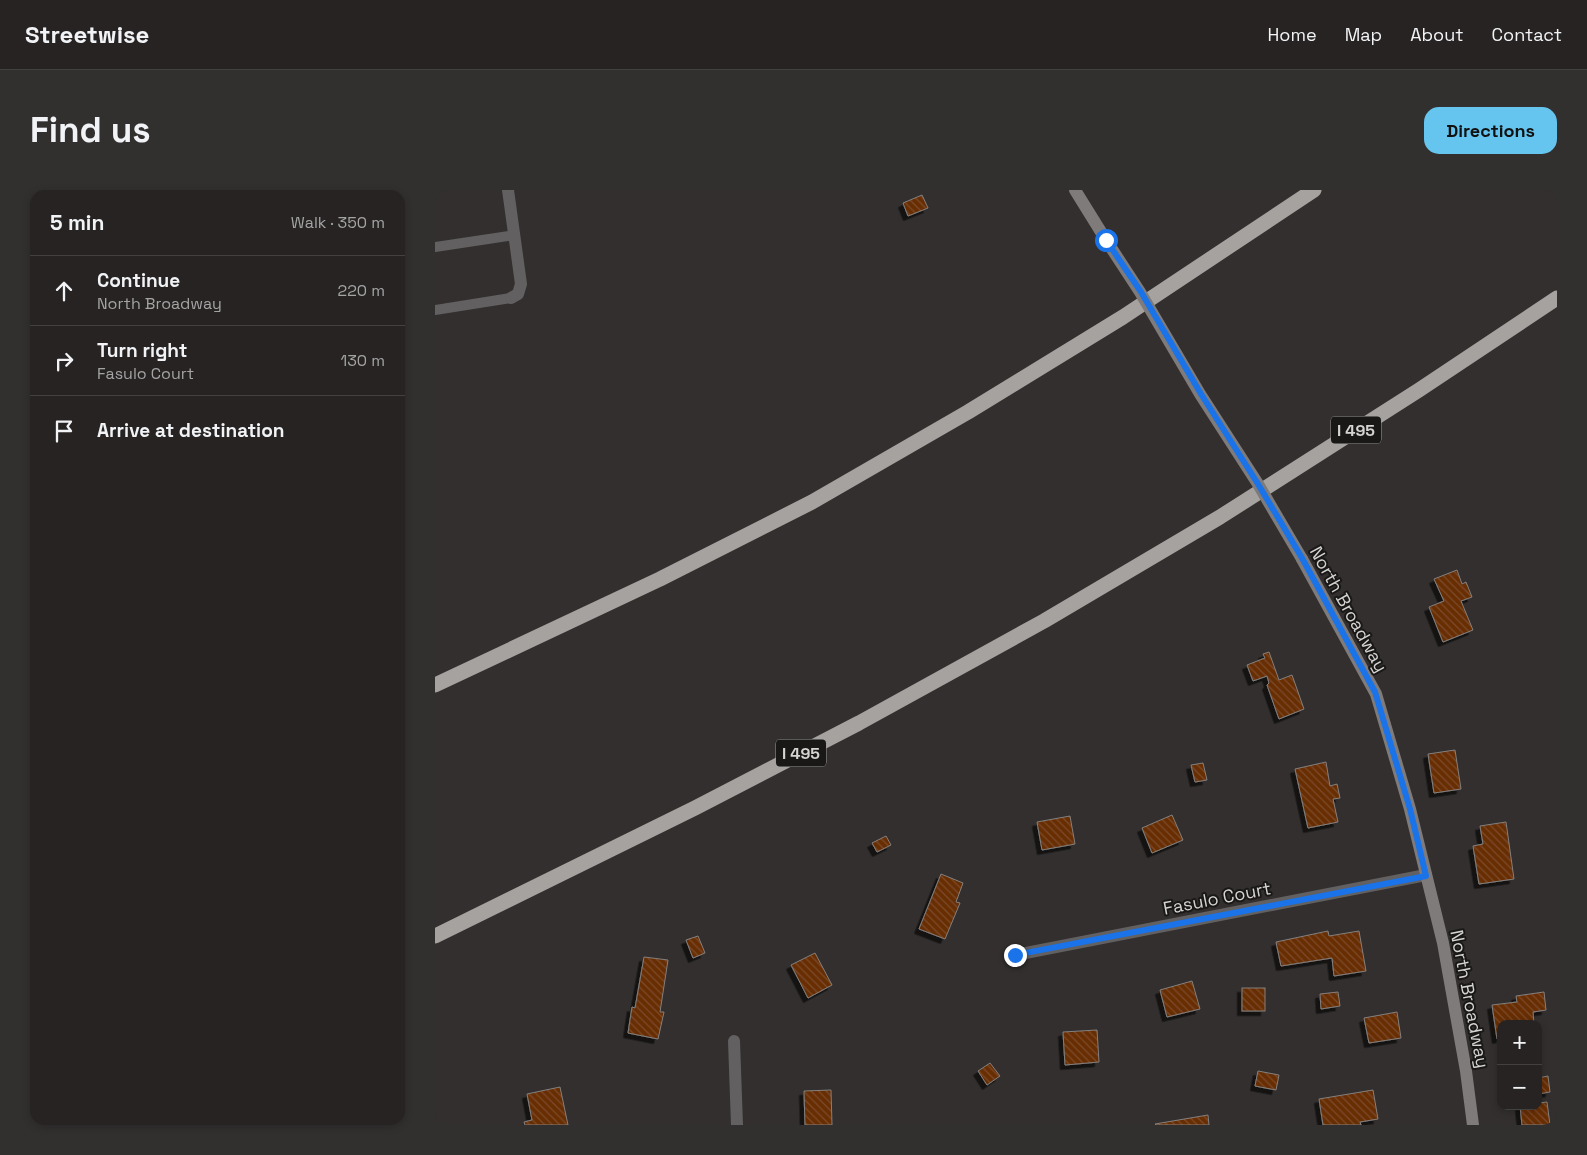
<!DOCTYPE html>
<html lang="en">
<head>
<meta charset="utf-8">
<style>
	:root { --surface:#262322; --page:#322f2f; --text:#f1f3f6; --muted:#a4a4a5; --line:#424040; --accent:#65c5ee }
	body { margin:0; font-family:"Space Grotesk",sans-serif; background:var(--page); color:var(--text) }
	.controls { position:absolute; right:15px; bottom:15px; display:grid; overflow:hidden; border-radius:10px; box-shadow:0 2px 8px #0003 }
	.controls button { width:45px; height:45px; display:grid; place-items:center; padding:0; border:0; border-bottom:1px solid var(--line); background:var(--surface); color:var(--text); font:25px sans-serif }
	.stop { position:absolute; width:15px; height:15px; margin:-11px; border:4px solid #1a73e8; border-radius:50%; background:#fff }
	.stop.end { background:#1a73e8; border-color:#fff; box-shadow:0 1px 5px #0008 }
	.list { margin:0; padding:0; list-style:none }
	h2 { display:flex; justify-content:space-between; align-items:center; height:65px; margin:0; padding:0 20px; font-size:21px }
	h2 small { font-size:16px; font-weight:400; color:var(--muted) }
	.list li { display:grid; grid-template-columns:32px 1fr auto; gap:15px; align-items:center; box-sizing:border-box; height:70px; padding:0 20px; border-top:1px solid var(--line) }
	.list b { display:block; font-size:19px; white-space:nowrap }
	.list p { margin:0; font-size:16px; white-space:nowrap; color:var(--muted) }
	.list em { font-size:16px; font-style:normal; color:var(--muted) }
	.icon { flex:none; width:28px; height:28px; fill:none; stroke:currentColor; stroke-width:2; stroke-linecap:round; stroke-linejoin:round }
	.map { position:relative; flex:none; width:1122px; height:935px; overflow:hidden; border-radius:15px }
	header { display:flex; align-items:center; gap:30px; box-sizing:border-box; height:70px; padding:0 25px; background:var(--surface); border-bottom:1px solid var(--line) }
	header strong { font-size:24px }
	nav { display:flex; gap:28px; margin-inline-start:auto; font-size:18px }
	.intro { display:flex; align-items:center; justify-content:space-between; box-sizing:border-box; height:120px; padding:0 30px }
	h1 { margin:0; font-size:35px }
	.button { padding:12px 22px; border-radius:15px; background:var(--accent); color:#111; font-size:18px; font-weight:700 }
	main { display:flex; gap:30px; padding:0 30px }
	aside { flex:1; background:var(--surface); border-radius:15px; box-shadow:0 2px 8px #0003 }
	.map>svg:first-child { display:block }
</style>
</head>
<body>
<header>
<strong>Streetwise</strong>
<nav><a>Home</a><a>Map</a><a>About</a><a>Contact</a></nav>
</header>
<div class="intro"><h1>Find us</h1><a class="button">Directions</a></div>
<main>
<aside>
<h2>5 min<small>Walk · 350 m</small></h2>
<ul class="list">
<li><svg class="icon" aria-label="ahead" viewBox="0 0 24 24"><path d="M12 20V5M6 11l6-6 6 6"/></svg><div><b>Continue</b><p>North Broadway</p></div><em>220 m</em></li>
<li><svg class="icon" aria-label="right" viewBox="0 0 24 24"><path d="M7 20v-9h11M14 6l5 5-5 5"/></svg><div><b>Turn right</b><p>Fasulo Court</p></div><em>130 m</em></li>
<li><svg class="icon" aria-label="arrive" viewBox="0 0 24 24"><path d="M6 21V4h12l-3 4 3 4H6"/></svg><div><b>Arrive at destination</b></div></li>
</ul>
</aside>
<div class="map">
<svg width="1122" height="935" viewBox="0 0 1122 935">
	<defs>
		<pattern id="building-back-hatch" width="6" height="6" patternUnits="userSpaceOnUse" patternTransform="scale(1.25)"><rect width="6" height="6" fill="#672d05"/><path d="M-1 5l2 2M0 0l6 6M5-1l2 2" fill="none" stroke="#7c4b29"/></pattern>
		<filter id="shadow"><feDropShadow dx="-4.5" dy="4.5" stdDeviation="0" flood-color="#0009"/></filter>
	</defs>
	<rect width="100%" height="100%" fill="#322f2e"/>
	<g fill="url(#building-back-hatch)" stroke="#84807e" filter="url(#shadow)">
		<polygon points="487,5 493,18 473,26 468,13"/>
		<polygon points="1022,380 1027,394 1031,392 1037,407 1026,411 1038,440 1008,452 994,417 1009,411 999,389"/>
		<polygon points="834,462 844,490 857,485 869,519 844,529 832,495 834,493 832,486 818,491 812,475 830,468 828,464"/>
		<polygon points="1020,560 1026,599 999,603 993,564"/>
		<polygon points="891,572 895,596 902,594 905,608 898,609 903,632 873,638 860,579"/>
		<polygon points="768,573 772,590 760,592 756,575"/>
		<polygon points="737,625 748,650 717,663 707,638"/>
		<polygon points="635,626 640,654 607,660 602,632"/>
		<polygon points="1071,632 1079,689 1044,694 1038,656 1048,654 1045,636"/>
		<polygon points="451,646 456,655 442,662 437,653"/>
		<polygon points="506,684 528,693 521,712 525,713 510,749 484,739"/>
		<polygon points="893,741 894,746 924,741 931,781 899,786 897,768 846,776 841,752"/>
		<polygon points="263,746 270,763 258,768 251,750"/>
		<polygon points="380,763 397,795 373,808 356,775"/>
		<polygon points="209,767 233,770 225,822 229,822 223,849 193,843 197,817 200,818"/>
		<polygon points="757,791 765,819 732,827 725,800"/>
		<rect x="807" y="798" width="23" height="23"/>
		<polygon points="903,802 905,816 886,819 885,804"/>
		<polygon points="1109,802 1111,820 1098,822 1099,834 1066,834 1066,848 1062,849 1057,815 1082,812 1081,806"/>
		<polygon points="962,822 966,848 934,853 929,828"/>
		<polygon points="662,840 664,872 630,875 628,842"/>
		<polygon points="555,873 565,886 552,895 543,881"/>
		<polygon points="823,881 844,885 841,900 820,896"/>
		<polygon points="1113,886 1115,902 1103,904 1103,888"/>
		<polygon points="125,897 133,935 90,935 89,932 97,930 92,904"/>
		<polygon points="396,900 397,935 370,935 369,901"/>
		<polygon points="938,900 943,929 925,932 926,935 888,935 884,909"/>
		<polygon points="1112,912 1115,935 1087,935 1085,916 1103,916 1103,913"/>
		<polygon points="773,925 774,935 721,935 720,934"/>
	</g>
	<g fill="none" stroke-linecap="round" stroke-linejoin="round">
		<g stroke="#626060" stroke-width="10">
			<polyline points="0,57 80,45"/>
			<polyline points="0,120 76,108"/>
		</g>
		<g stroke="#626060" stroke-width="12">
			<polyline points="73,0 86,94 83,104 76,108"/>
			<polyline points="580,765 991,685"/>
			<polyline points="299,851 302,935"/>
		</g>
		<g stroke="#7e7b7a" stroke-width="12">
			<polyline points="640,0 671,50"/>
			<polyline points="867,369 941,504 975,619 1008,753 1031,881 1038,935"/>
		</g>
		<g stroke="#a6a2a0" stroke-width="15">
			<polyline points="0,495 225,389 377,312 533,222 688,127 879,0"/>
			<polyline points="0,746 260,618 424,533 609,431 785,327 984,200 1122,108"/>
		</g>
		<polyline stroke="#7e7b7a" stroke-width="12" points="671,50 705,102 765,204 823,294 867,369"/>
	</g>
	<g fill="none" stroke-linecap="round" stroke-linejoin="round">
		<polyline stroke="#1a73e8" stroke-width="6" points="580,765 991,686 975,619 940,502 867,368 823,294 766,204 706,102 671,50"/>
	</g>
	<g text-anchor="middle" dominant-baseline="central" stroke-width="4" stroke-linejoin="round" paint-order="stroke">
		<g fill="#191817" stroke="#9d9c9b" stroke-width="1">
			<rect x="896" y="226.5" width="50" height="27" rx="4"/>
			<rect x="341" y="549.5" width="50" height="27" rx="4"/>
		</g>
		<g font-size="16" font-weight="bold" fill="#d6d4d3">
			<text x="921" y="240">I 495</text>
			<text x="366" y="563">I 495</text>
		</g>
		<g font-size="18" fill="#d6d4d3" stroke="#191817">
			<text transform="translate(914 419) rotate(61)">North Broadway</text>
			<text transform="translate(782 708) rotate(-11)">Fasulo Court</text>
			<text transform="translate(1035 809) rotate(79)">North Broadway</text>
		</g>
	</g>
</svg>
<div class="controls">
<button>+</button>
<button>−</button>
</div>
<div class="stop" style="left:671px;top:50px"></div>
<div class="stop end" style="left:580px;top:765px"></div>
</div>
</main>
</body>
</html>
